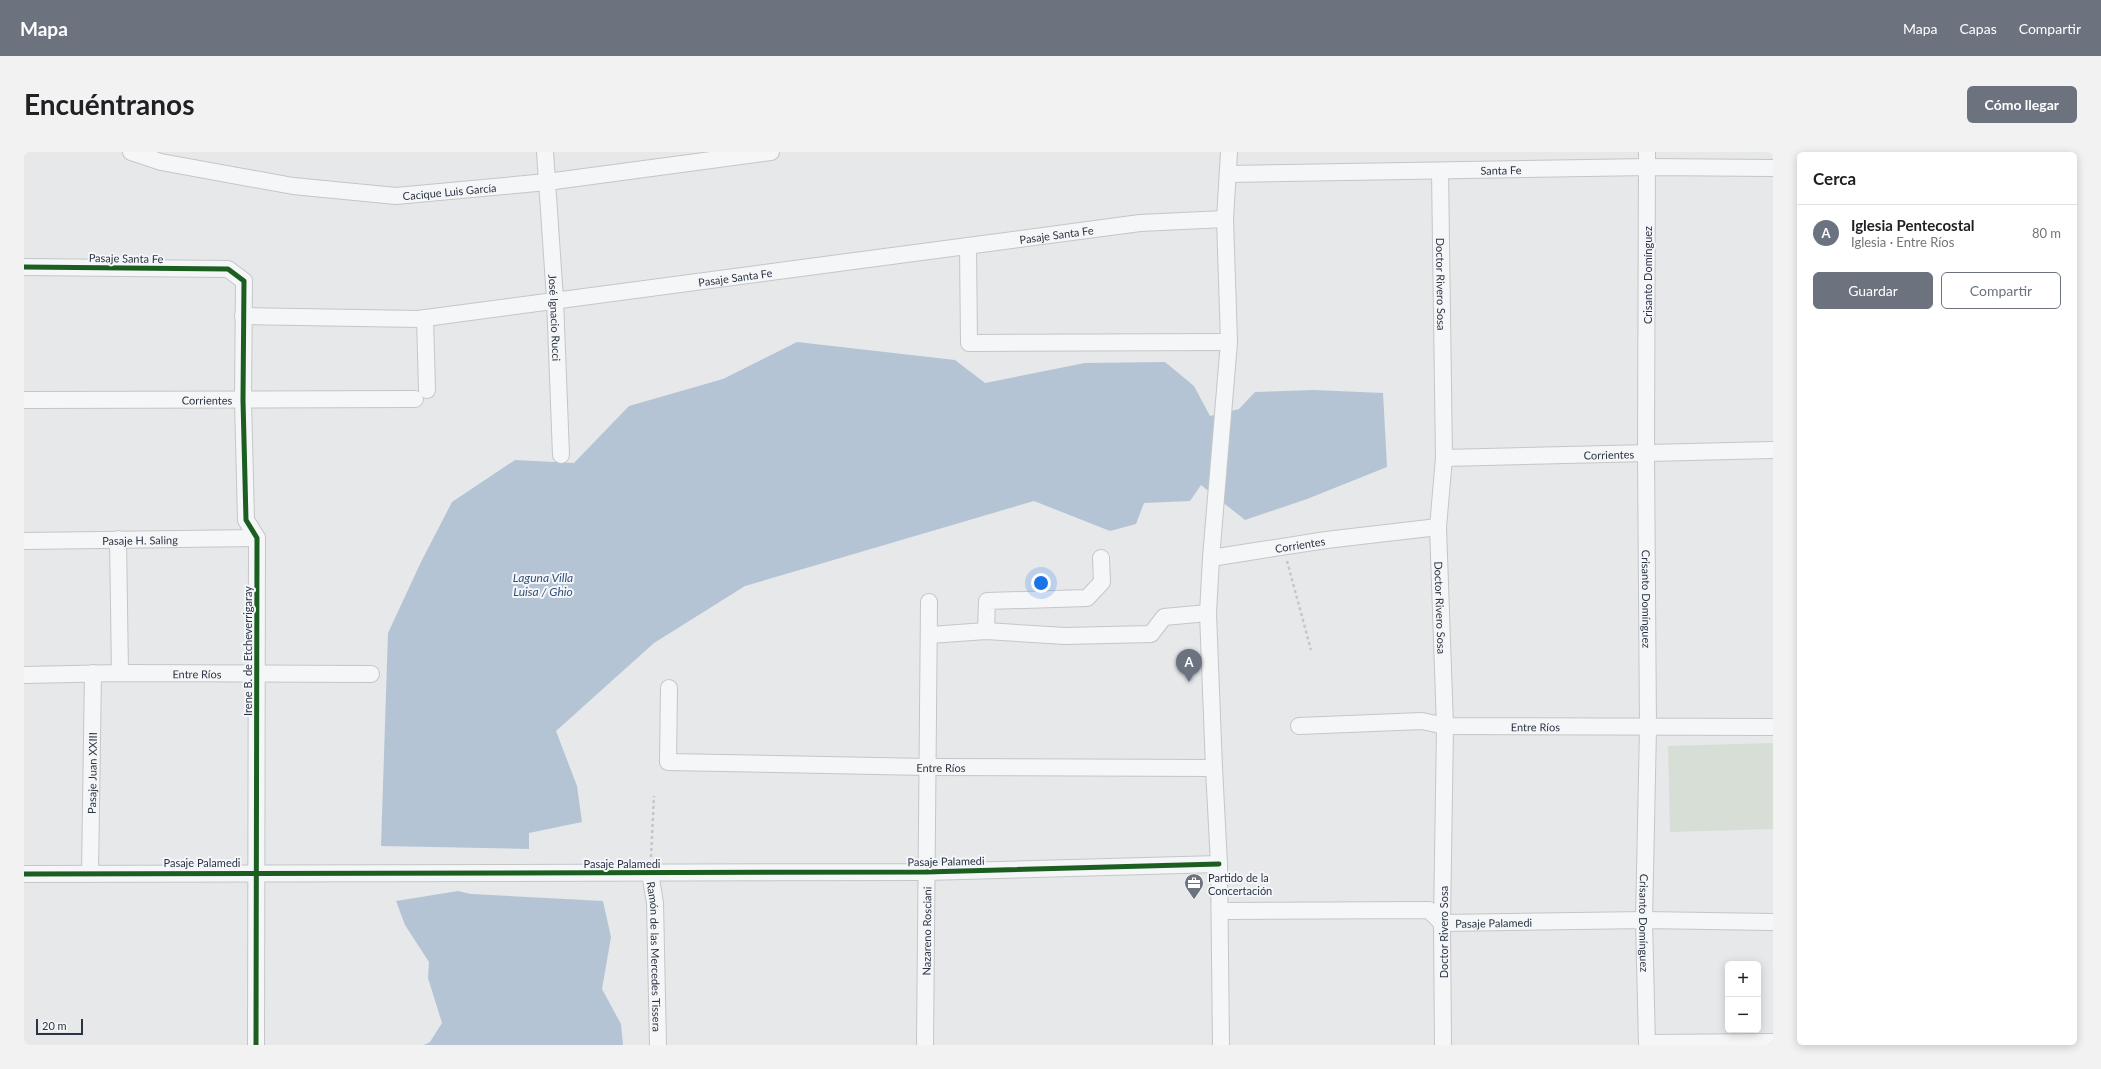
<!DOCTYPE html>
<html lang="es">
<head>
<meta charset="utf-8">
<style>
	:root { --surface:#fff; --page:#f2f2f2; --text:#202124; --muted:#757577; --line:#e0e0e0; --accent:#6c737f }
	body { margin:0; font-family:Lato,sans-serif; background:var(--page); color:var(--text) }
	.controls { position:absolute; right:12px; bottom:12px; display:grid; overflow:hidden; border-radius:6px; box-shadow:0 2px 10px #0003 }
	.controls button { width:36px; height:36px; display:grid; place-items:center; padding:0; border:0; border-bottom:1px solid var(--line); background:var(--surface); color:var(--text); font:20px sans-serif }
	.scale { position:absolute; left:12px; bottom:10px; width:47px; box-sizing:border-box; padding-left:4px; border:2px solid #2b3445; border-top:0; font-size:11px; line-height:14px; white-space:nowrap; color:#2b3445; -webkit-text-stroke:3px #f4f6f9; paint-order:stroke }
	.you { position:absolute; left:1017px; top:431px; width:14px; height:14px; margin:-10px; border:3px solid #fff; border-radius:50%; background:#1a73e8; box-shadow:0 0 0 6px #1a73e833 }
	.badge { display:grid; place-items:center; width:26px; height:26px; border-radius:50%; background:var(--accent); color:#fff; font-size:13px; font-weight:700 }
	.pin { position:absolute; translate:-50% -33px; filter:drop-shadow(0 1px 2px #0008) }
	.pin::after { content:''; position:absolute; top:21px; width:14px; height:12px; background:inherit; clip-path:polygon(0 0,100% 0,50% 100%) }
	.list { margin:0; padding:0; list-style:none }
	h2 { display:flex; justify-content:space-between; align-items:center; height:52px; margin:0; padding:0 16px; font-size:17px }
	h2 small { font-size:13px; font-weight:400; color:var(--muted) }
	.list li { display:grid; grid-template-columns:26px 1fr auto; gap:12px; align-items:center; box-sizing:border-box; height:56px; padding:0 16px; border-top:1px solid var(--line) }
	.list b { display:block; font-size:15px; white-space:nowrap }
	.list p { margin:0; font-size:13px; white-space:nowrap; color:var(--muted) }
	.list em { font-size:13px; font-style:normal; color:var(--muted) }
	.actions { display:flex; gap:8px; padding:12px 16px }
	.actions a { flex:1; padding:9px 0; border:1px solid var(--accent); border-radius:6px; text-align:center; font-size:14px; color:var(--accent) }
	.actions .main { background:var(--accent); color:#fff }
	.map { position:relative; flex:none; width:1749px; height:893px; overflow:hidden; border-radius:6px }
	header { display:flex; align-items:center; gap:24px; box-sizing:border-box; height:56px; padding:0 20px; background:var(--accent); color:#fff }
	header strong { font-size:19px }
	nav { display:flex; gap:22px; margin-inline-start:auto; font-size:14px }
	.intro { display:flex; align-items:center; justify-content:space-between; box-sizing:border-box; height:96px; padding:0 24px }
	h1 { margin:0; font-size:28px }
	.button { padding:10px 18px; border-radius:6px; background:var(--accent); color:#fff; font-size:14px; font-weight:700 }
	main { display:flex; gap:24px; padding:0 24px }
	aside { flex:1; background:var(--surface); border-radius:6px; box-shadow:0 2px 10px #0003 }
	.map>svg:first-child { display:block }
</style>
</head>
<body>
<header>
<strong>Mapa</strong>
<nav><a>Mapa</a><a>Capas</a><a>Compartir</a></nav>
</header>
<div class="intro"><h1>Encuéntranos</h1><a class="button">Cómo llegar</a></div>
<main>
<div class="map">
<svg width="1749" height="893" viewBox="0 0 1749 893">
	<rect width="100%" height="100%" fill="#e6e8ea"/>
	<polygon fill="#d6ded6" points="1749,591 1749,677 1646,680 1644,594"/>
	<g fill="#b4c4d5">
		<polygon points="773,190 931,208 961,231 1061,211 1141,210 1170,234 1186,264 1215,257 1231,240 1290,238 1359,241 1363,315 1283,347 1221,368 1177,333 1166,349 1120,351 1112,372 1086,379 1010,349 721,434 630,491 532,579 553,634 558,670 505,681 505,697 357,694 364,481 397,410 428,350 491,308 550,311 605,254 699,227"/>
		<polygon points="434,739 447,742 579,749 587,785 578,837 597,872 599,893 400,893 406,890 418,871 404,826 405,810 381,773 372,749"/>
	</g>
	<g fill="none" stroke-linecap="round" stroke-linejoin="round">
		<defs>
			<g id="minor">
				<path id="s1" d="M107,0l30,10 132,24 103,10 151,-14 224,-30"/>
				<path id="s2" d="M521,0l10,147 6,156"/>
				<path id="s3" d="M1623,0l-1,302 2,274 -4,192 3,125"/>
				<path id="s4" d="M1416,19l4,287 -6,69 7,199 -3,197 1,122"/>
				<path id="s5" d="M1205,22l419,-7 125,1"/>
				<polyline points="944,94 945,191 1205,190"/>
				<polyline points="0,115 204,117 220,129 219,248 222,368 233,386 232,893"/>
				<path id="s6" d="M219,164l175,3 722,-96 85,-4"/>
				<polyline points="401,166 403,238"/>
				<path id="s7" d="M0,248l391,-1"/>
				<path id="s8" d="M1420,306l329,-8"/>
				<polyline points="94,387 96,521"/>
				<path id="s9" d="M0,389l233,-3"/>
				<path id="s10" d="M1187,406l115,-18 112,-13"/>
				<polyline points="962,479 963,449 1063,446 1078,430 1077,406"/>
				<polyline points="906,483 962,479 1041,484 1127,482 1140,465 1184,461"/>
				<path id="s11" d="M0,523l96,-2 251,1"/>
				<path id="s12" d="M645,536l-1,74 259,5 287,1"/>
				<path id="s13" d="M1275,574l123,-5 23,5 328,1"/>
				<path id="s14" d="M66,721l3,-200"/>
				<path id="s15" d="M626,721l5,30 3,142"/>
				<polyline points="0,722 902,720 1195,712"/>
				<path id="s16" d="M1196,759l209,-1 13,13 202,-3 129,2"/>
				<polyline points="1623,891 1749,890"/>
				<path id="s17" d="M901,893l4,-443"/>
				<polyline points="1197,893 1195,712 1190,616 1184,461 1187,406 1205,190 1201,67 1205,0"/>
			</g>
		</defs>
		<use href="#minor" stroke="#c4c6c8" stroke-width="18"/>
		<g stroke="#c5c6ca" stroke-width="2.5" stroke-dasharray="3 3" stroke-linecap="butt">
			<polyline points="1263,409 1287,498"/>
			<polyline points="627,705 630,644"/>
		</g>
		<use href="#minor" stroke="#f5f6f7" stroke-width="16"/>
		<defs>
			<g id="cycleway">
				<polyline points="0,115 204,117 220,129 219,248 222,368 233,386 232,893"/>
				<polyline points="0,722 902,720 1195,712"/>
			</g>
		</defs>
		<use href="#cycleway" stroke="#f4f6f9" stroke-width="8"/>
		<use href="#cycleway" stroke="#1b5e20" stroke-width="5"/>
	</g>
	<defs>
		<symbol id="office-pin" viewBox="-11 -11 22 30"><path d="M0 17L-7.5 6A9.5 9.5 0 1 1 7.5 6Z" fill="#6c737f" stroke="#f4f6f9"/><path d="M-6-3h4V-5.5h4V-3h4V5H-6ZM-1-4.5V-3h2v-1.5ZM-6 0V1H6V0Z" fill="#fff"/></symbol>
	</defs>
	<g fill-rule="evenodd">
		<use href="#office-pin" x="1159" y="720" width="22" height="30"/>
	</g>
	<g text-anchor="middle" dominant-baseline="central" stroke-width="4" stroke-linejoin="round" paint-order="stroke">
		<g font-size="11" fill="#2b3445" stroke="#f4f6f9">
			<text stroke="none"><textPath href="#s5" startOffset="272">Santa Fe</textPath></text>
			<text stroke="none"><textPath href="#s1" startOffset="323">Cacique Luis García</textPath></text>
			<text stroke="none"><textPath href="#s6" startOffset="819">Pasaje Santa Fe</textPath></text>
			<text transform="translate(102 106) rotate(1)">Pasaje Santa Fe</text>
			<text transform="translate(1623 123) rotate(-90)">Crisanto Domínguez</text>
			<text stroke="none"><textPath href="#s6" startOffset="495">Pasaje Santa Fe</textPath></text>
			<text stroke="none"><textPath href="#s4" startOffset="113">Doctor Rivero Sosa</textPath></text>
			<text stroke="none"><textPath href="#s2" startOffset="166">José Ignacio Rucci</textPath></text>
			<text stroke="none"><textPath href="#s7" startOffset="183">Corrientes</textPath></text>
			<text stroke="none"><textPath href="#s8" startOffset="165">Corrientes</textPath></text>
			<text stroke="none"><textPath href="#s9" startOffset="116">Pasaje H. Saling</textPath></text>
			<text stroke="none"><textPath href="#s10" startOffset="90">Corrientes</textPath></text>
			<text stroke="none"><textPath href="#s3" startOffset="447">Crisanto Domínguez</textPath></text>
			<text stroke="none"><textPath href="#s4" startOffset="437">Doctor Rivero Sosa</textPath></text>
			<text transform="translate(223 499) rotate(-90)">Irene B. de Etcheverrigaray</text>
			<text stroke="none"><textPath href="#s11" startOffset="173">Entre Ríos</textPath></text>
			<text stroke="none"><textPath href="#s13" startOffset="237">Entre Ríos</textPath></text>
			<text stroke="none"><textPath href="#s12" startOffset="347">Entre Ríos</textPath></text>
			<text stroke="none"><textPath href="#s14" startOffset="100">Pasaje Juan XXIII</textPath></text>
			<text transform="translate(922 709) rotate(-1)">Pasaje Palamedi</text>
			<text x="178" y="710">Pasaje Palamedi</text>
			<text x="598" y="711">Pasaje Palamedi</text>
			<text stroke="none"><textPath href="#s16" startOffset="279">Pasaje Palamedi</textPath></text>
			<text stroke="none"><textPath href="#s3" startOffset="771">Crisanto Domínguez</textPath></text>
			<text stroke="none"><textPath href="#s17" startOffset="114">Nazareno Rosciani</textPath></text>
			<text transform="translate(1419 780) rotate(-90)">Doctor Rivero Sosa</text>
			<text stroke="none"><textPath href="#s15" startOffset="84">Ramón de las Mercedes Tissera</textPath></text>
		</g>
		<g font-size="11" fill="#2b3445" stroke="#f4f6f9" text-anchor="start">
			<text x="1184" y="725">Partido de la<tspan x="1184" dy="13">Concertación</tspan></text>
		</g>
		<g font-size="12" font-style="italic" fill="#34527a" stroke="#f4f6f9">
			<text x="519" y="425">Laguna Villa<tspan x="519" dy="14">Luisa / Ghio</tspan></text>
		</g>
	</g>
</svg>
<div class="controls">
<button>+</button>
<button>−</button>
</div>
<div class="scale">20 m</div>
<div class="you"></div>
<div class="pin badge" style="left:1165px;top:530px;background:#6b7280">A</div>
</div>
<aside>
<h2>Cerca<small></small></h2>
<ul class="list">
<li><span class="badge" style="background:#6b7280">A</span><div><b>Iglesia Pentecostal</b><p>Iglesia · Entre Ríos</p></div><em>80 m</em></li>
</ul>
<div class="actions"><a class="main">Guardar</a><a>Compartir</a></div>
</aside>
</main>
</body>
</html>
